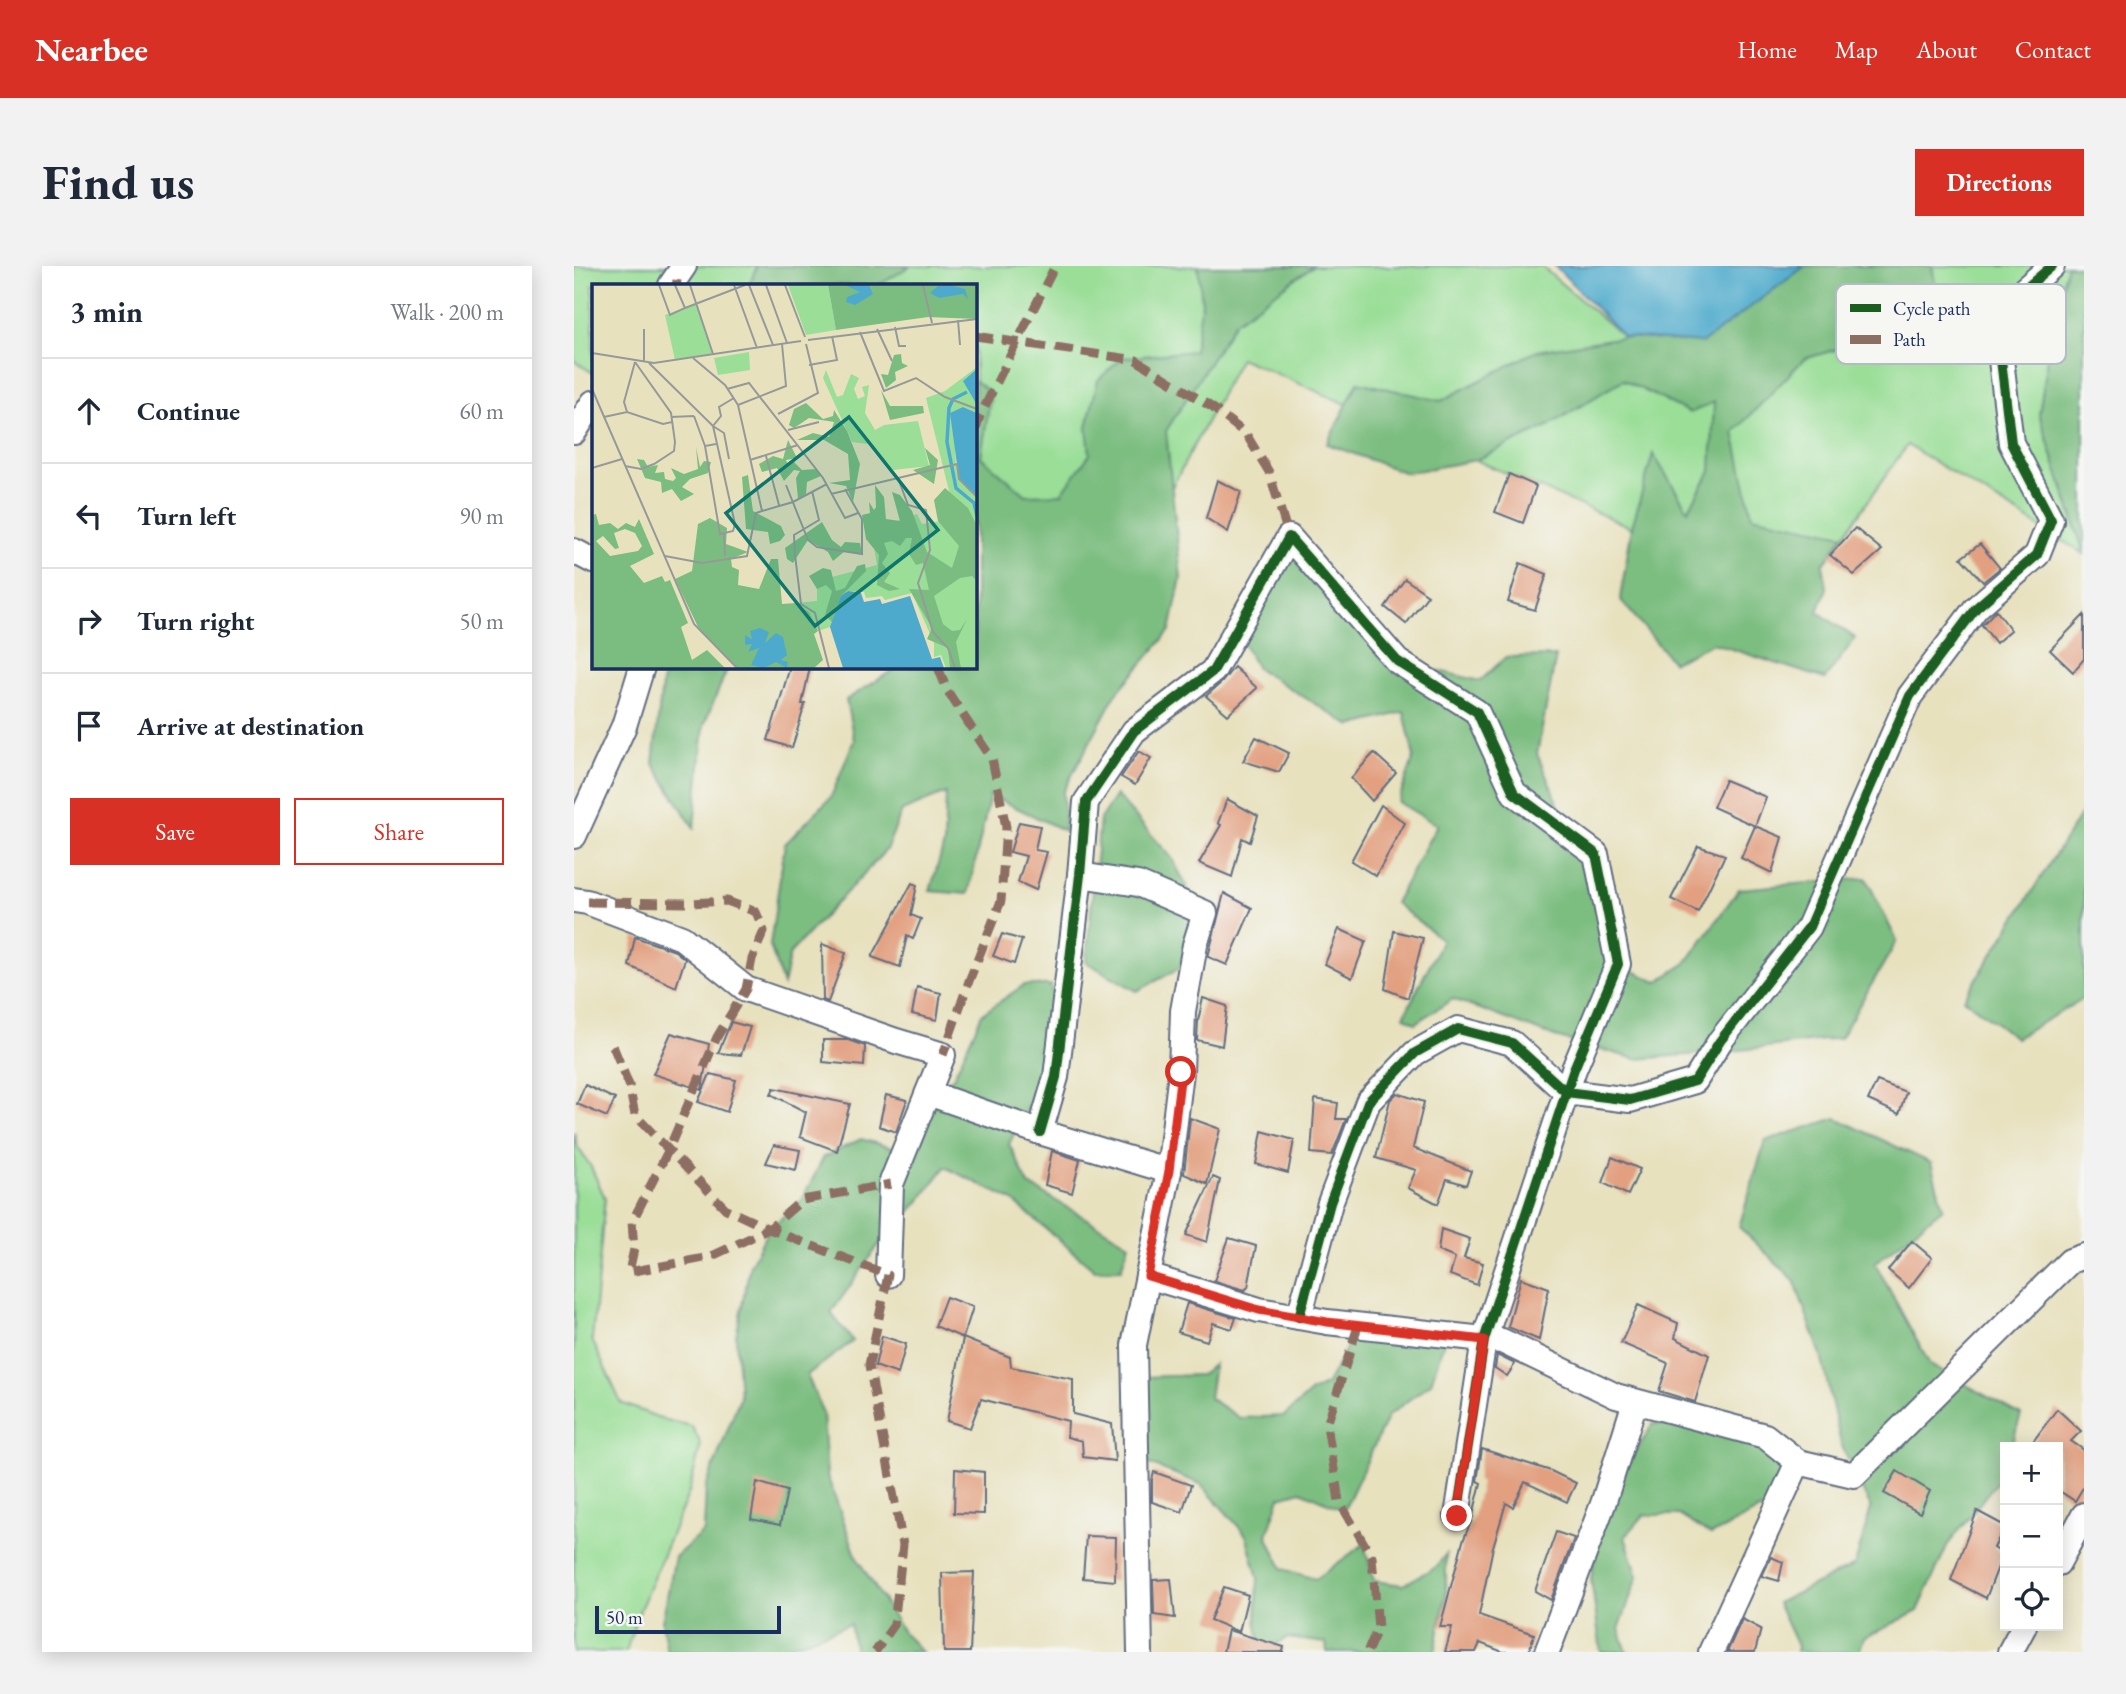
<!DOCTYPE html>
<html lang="en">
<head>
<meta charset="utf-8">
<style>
	:root { --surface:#fff; --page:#f2f2f3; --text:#1f2937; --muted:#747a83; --line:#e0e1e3; --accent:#d93025 }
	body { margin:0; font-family:"EB Garamond",serif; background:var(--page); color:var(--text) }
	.controls { position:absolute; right:21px; bottom:21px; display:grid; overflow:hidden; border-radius:0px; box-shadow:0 4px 18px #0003 }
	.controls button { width:63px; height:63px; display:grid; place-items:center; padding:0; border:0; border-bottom:2px solid var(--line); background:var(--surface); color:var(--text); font:35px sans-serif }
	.scale { position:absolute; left:21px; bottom:18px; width:186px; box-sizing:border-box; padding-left:7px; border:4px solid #1b2f5e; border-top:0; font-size:19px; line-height:24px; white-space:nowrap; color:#1b2f5e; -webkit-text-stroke:5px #f6f6f2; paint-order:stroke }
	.stop { position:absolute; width:21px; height:21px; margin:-16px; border:5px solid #d93025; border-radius:50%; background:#fff }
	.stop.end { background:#d93025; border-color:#fff; box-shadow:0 2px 7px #0008 }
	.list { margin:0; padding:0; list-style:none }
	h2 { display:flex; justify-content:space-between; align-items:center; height:91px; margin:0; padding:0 28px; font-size:30px }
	h2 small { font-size:23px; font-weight:400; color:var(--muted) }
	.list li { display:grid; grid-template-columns:46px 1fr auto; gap:21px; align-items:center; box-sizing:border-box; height:105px; padding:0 28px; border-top:2px solid var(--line) }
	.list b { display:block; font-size:26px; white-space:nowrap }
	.list em { font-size:23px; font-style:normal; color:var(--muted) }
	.actions { display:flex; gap:14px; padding:21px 28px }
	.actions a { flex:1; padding:16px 0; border:2px solid var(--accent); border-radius:0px; text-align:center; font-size:24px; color:var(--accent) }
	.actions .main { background:var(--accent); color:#fff }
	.icon { flex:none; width:38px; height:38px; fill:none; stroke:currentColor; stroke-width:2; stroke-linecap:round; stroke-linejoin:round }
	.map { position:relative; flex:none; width:1510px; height:1386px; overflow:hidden; border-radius:0px }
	header { display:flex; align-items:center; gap:42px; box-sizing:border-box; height:98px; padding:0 35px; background:var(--accent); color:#fff }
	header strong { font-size:33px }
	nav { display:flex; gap:38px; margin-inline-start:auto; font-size:24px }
	.intro { display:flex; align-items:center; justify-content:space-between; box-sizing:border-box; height:168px; padding:0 42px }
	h1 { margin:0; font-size:49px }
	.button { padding:18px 32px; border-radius:0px; background:var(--accent); color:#fff; font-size:24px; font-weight:700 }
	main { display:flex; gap:42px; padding:0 42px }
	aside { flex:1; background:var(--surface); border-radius:0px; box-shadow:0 4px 18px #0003 }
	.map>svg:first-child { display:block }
</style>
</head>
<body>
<header>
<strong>Nearbee</strong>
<nav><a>Home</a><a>Map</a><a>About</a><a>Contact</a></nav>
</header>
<div class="intro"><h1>Find us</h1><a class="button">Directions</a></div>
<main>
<aside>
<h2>3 min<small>Walk · 200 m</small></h2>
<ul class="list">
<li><svg class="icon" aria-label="ahead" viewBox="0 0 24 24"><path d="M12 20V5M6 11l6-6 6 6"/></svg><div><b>Continue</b></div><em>60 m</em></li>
<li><svg class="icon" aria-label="left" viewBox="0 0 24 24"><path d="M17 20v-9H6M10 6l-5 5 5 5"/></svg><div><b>Turn left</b></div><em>90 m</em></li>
<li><svg class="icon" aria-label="right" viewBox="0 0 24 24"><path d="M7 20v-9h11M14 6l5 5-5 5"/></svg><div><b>Turn right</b></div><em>50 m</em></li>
<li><svg class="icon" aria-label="arrive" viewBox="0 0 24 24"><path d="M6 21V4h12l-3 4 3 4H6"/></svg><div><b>Arrive at destination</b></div></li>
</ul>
<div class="actions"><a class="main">Save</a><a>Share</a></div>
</aside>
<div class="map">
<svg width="1510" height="1386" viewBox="0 0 1510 1386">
	<rect width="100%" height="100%" fill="#f6f6f2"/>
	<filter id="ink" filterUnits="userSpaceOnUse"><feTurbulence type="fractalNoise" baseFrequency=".0143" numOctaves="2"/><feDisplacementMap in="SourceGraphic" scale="14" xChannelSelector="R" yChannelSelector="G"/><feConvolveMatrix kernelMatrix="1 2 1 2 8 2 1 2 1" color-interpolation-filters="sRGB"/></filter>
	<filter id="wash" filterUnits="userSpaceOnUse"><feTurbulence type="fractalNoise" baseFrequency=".00686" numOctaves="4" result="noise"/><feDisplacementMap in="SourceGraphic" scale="28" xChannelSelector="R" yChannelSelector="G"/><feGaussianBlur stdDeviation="1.57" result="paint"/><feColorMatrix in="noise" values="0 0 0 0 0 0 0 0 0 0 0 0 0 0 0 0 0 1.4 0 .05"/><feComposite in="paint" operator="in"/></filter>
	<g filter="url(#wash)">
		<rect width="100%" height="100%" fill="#e7e1be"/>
		<g fill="#9ade97" stroke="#5a867a" stroke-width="2">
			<polygon points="0,0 967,0 1050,71 1128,77 1231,0 1494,0 1479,63 1465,148 1510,288 1333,179 1225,334 666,92 506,396 401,361 401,19 19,19 19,107 0,95"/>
			<polygon points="0,865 3,880 17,901 31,932 18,1074 47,1137 91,1154 118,1160 127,1178 115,1226 63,1351 52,1386 0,1386"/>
		</g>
		<g fill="#7bbd80" stroke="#4b766f" stroke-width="2">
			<polygon points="183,0 336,0 305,19 175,19"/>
			<polygon points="624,0 739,0 661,56 592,165 607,312 596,365 541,429 489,526 491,565 416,529 394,628 356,625 370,578 372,527 328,545 312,584 216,687 209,719 196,679 211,578 257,531 280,474 272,434 324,401 401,401 401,115 417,127 407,191 452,229 487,228 516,188 513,161 524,114 548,92 620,85 628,37"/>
			<polygon points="1231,0 1358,0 1362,24 1310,69 1230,93 1160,166 1178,250 1270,269 1249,299 1253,322 1244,346 1281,372 1251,413 1139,377 1099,396 1046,333 1058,261 1079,188 1114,244 1137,205 1140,136 1116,147 1049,114 972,161 902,194 832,207 753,178 784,116 867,135 962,85 1050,71 1128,77"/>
			<polygon points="1493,0 1510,0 1510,285 1465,148 1483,38"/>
			<polygon points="715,271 823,395 906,415 932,391 982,390 963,488 987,545 1022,588 1044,698 1083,716 1112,697 1165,623 1292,612 1323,675 1266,772 1151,786 1062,793 981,771 879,733 841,757 830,750 868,674 821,637 863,559 824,536 840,491 830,446 777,460 683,402 662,365"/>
			<polygon points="90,401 154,401 130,459 120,562 79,497"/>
			<polygon points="542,529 598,592 624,643 606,702 563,725 512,696 526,553"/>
			<polygon points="1510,543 1510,732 1442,772 1390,733"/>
			<polygon points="450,719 477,719 484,793 461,825 435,878 454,918 555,978 547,1003 521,1004 438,934 371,901 344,937 304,980 257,1047 279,1075 233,1109 249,1147 253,1209 283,1292 329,1366 348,1386 281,1386 276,1358 221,1378 192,1386 93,1386 88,1356 101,1291 130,1265 132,1221 166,1131 162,1070 176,999 195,963 228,934 250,891 287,873 330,885 354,827 379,812 408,748"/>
			<polygon points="1262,852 1357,897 1369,942 1301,997 1356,1099 1447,1149 1437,1181 1431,1181 1430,1206 1373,1280 1344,1345 1290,1372 1285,1386 1222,1386 1223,1380 1203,1337 1281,1299 1297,1242 1267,1178 1247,1089 1220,1014 1165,961 1191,875"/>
			<polygon points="784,1060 872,1069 857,1117 814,1150 770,1244 727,1225 706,1231 693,1269 708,1303 742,1313 790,1278 800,1315 829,1319 863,1300 872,1288 872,1330 861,1386 753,1386 752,1377 713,1372 688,1386 682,1354 684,1312 672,1269 627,1218 562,1193 568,1111 627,1109 640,1098 635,1132 666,1152 710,1150 737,1126 753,1118"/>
			<polygon points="1079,1158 1168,1164 1224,1196 1191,1241 1137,1269 1105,1249 1070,1249 1051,1271 1064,1310 1045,1363 1053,1386 1027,1386 1017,1313 1029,1238"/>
		</g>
		<polygon fill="#4eaacc" stroke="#346c95" stroke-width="2" points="981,0 1231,0 1128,77 1050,71"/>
		<g id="blocks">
			<g fill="#e2a081">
				<polygon points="935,208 962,220 949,257 921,246"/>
				<polygon points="643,214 667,226 654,266 632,252"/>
				<polygon points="1281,262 1308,284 1280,309 1256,289"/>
				<polygon points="1406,278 1426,302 1409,316 1387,292"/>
				<polygon points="946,297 973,308 961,344 934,336"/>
				<polygon points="831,313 854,329 832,358 811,341"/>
				<polygon points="1422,344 1437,364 1422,377 1408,359"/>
				<polygon points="1510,349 1510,393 1499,406 1476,384"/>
				<polygon points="216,401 236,401 228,438 231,438 218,482 194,474"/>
				<polygon points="660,401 683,422 654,449 632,430 648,416"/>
				<polygon points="682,471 715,487 705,506 669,495"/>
				<polygon points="565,485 577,492 561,519 547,511"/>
				<polygon points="800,487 822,507 798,535 777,512"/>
				<polygon points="1151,514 1192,531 1181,560 1139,541"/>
				<polygon points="653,533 684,550 676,576 668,572 658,611 625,597 647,559 644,557"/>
				<polygon points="807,539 831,557 802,610 777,595"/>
				<polygon points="445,556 466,560 461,584 473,586 462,624 444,616 452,590 436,586"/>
				<polygon points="1181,560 1208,571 1198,607 1167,592"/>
				<polygon points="1124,580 1151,589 1124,646 1097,633"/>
				<polygon points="338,617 343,619 337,649 347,653 339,673 333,670 326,701 298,691"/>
				<polygon points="650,627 678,642 653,699 634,691"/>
				<polygon points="765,663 792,675 778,712 751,698"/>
				<polygon points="820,665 849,672 834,732 811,723"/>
				<polygon points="428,668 448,674 440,698 419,690"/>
				<polygon points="61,671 101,685 111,693 102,721 55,700"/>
				<polygon points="248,678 272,687 254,736 249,734"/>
				<polygon points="343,721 367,727 363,754 338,748"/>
				<polygon points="629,732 653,740 648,780 623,774 624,755"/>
				<polygon points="157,756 176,761 167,789 144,787"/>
				<polygon points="97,767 135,778 128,824 79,808"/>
				<polygon points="249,774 274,774 291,780 290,800 249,796"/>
				<polygon points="136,808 162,814 153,846 124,836"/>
				<polygon points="1303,815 1332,826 1325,848 1294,834"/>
				<polygon points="11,819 41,833 33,851 3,838"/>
				<polygon points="200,822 276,838 263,885 226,871 232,846 197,828"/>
				<polygon points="823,827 850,836 839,882 897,905 892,919 873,913 864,938 834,922 842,904 802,892 816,834"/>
				<polygon points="312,829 333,834 322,866 305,860"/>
				<polygon points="741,833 764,837 762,853 772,853 758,889 737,887"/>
				<polygon points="616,852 646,863 633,918 610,908"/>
				<polygon points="688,865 720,874 714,907 682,898"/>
				<polygon points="200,879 226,884 222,904 192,897"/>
				<polygon points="478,885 506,894 498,927 471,919"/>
				<polygon points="1038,891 1066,903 1054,929 1029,917"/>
				<polygon points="639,911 646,914 633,976 612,969"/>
				<polygon points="867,963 896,973 890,992 909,997 903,1019 876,1009 881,992 864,985"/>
				<polygon points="655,972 682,980 674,1021 671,1024 640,1015"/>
				<polygon points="1338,975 1358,992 1335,1022 1314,1004"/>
				<polygon points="947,1012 975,1022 965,1074 934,1061"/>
				<polygon points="372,1031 399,1041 389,1072 361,1060"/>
				<polygon points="613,1037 662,1052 658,1063 639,1057 633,1075 604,1066"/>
				<polygon points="1064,1039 1104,1057 1101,1072 1135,1089 1121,1136 1085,1125 1094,1097 1047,1077"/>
				<polygon points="308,1070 332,1078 324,1108 301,1100"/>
				<polygon points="389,1072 436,1091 437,1101 499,1113 499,1148 538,1158 541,1195 509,1191 508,1175 493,1171 494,1155 407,1133 396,1162 373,1155"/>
				<polygon points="923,1089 941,1098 933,1110 921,1102"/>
				<polygon points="1483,1143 1507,1165 1497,1175 1510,1184 1510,1220 1501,1235 1484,1224 1484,1181 1455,1181"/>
				<polygon points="908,1183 977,1205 1002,1217 993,1236 951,1216 939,1241 932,1237 919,1281 905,1349 960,1368 955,1386 929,1386 906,1377 902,1386 871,1386 878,1361 866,1361 889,1275 898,1253 907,1217 903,1215"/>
				<polygon points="381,1203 410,1206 410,1248 380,1247"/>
				<polygon points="1323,1205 1356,1225 1346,1247 1310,1227"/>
				<polygon points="580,1206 617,1219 608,1246 578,1236 578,1214"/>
				<polygon points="183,1216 213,1225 206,1259 177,1253"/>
				<polygon points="1403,1245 1431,1260 1420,1282 1429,1288 1412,1332 1377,1314"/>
				<polygon points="982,1266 1000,1272 977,1334 961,1325"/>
				<polygon points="512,1270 542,1271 541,1315 509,1312"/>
				<polygon points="1197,1291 1209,1296 1205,1315 1188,1310"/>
				<polygon points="400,1306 396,1386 370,1386 368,1307"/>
				<polygon points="597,1313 601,1352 580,1349 579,1314"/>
				<polygon points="650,1321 674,1329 665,1366 636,1354"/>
				<polygon points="1168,1353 1187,1363 1181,1386 1153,1386"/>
				<polygon points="654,1364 710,1381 709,1386 649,1386"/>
			</g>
		</g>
	</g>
	<g filter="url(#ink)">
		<use href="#blocks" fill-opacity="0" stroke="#626d80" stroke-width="2"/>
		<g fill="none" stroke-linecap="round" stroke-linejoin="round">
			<defs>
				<g id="street">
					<polyline points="97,19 110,0"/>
					<polyline points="0,166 19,137"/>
					<polyline points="0,285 19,295"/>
					<polyline points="0,570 50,460 68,401"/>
					<polyline points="506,609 564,618 631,647 621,679 609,745 607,806 595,905 560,1079 566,1386"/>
					<polyline points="0,634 13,636 108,672 172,723 322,775 369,789 317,918 314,1009"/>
					<polyline points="354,827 466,866 595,905"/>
					<polyline points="466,866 482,811 506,609 512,536 560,465 639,405 715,271 823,395 903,446 940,527 1022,588 1044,698 1000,803 910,1074 883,1250"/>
					<polyline points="574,1010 685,1044 753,1056 928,1075 1042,1130 1191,1170 1224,1196"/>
					<polyline points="725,1051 756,937 794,836 841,787 884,763 938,777 992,826 1056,834 1121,815 1146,775 1235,661 1336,430 1402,342 1463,289 1477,254 1437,177 1427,94 1451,23 1478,0"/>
					<polyline points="1484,1297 1510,1249"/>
					<polyline points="973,1386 1029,1238 1061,1136"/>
					<polyline points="1137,1386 1224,1196 1280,1209 1496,995 1510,990"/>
					<polyline points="1436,1386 1450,1360"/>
				</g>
			</defs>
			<use href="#street" stroke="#626d80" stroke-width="28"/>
			<use href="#street" stroke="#fff" stroke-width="24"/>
			<g stroke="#8d6e63" stroke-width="9" stroke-dasharray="18 9" stroke-linecap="butt">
				<polyline points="98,18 107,19"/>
				<polyline points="401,70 562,94 639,142 672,168 695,206 715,271"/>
				<polyline points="401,166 406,150 481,0"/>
				<polyline points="364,401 374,426 418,493 432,561 427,635 395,715 369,789"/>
				<polyline points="13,636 115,637 153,635 182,646 190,665 178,693 172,723 143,771 93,887 58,956 60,983 55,1006 136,991 195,963 228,934 317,918"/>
				<polyline points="39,780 55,819 61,849 152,943 195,963 314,1009 295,1099 329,1279 320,1359 301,1386"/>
				<polyline points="784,1060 753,1159 765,1235 798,1291 804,1362 793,1386"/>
			</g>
			<defs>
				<g id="cycleway">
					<polyline points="466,866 482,811 506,609 512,536 560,465 639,405 715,271 823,395 903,446 940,527 1022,588 1044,698 1000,803 910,1074 883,1250"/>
					<polyline points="725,1051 756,937 794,836 841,787 884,763 938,777 992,826 1056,834 1121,815 1146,775 1235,661 1336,430 1402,342 1463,289 1477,254 1437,177 1427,94 1451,23 1478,0"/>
				</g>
			</defs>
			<use href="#cycleway" stroke="#f6f6f2" stroke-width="15"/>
			<use href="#cycleway" stroke="#1b5e20" stroke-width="10"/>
		</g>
	</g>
	<g fill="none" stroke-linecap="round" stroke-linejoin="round" filter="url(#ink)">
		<polyline stroke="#d93025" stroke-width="9" points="607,806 595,905 574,1010 685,1044 753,1056 910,1074 883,1250"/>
	</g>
	<g transform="translate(18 18)">
		<rect width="385" height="385" fill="#e7e1be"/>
		<path d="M196,1h40l8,45 -30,5zM105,19l16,51 -38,6 -10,-45zM157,68l1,18 -32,5 -4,-17zM385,83v46l-14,-6 -8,40 1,17 21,33v171h-31l-5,-13 -7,2v-14l-22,-50 -27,7 -3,-4 -16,2 -2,-6 -17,-1 -17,36 -12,4 -9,-19 -13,-9 21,-2v-20l60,-16 -6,-35 46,-16 5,10 19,-3 9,-26 -24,-97 19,-7zM234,86l11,27 6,-2 8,-21 8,4 -5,11 4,10 7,-3 -3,-9 7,-2 -4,28 10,17 9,-5 34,-4 11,45 -36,4 -25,-26 -16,-2 -29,-64z" fill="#9ade97"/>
		<path d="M236,1h149v34l-49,-2 -92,13zM309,70l1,9 6,3 -13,6 1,8 -10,8 -5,-14 7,1 6,-20zM289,106l9,16h33l1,7 -34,7zM214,119l17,16 10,-3 1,-6 13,21 13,33 -7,38 -7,-16 -17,-3 21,-3 -2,-26 -24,-14h-27l16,-7 16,4 5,-15 -25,-4 -15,10 -5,-3 5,-16zM196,156l9,18 -11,2 2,5 5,-4 9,9 14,-1 5,7 -14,6 -1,12 -8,5 -2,-21 4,-7 -6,-1 -10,11 -7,-13 -15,4 -3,-8 14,-8 10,3zM104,163l4,20 4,-6 7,1 -3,11 -18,6 -8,8 12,7 -13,7 -9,-12 -10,4 -1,-11 -16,-4 -8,-19 7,1 4,7 10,-2 -3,8 9,-1 1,7 8,2 3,-3 -5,-10 13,6 14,-5zM333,164l13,12 -4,24 -21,-14 17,-5zM156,191l5,36 28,15 4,9 -5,6 -10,3 -2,-12 -22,-3 -4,-52zM283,201l9,12 2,22 14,2 -8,-29 8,3 12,16 15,41 25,16 7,-22 -21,-25 -4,-21 11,-12 23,20 9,18v55l-5,-5 -12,2 -26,18 9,28 9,7 8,-1 7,-11 -11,23 5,26h-11l-2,-20 -21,-9 5,-11 -23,-39 20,1 -6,-27 -7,2 -7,-11 3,-16h-6l-6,8 -8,-5 -8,2 4,11 -6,9 8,10 -6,9 16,7 -11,2 -12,-6 2,-30 -13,-16 -4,-24 8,-2 -1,-11 5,8 2,-3zM4,230l3,11 11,-2 8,6 8,-6 9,4 4,-8 15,35 -24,12 14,17 18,-7 3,6 5,-2 18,43 -7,4 11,33 15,-10 18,18h-133v-153zM33,245l10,4 7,13 -4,5 -28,5 -14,-15 7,-5 12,13 4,-1 -5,-15zM118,234l17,10 -1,16 22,8 -17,7 1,8 7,3 -1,15 21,4 12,-30h7l4,45 14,-1 13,9 9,19 -4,3 9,26 -9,8h-77l-37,-37 -25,-52 17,-8 6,-47zM230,238l10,18 9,7 4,-5 15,1 2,11 -17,-3 -12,10 -5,-9 -20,-12 -15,23 -6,-4 -2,-11zM273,280l1,7 -25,25 -9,26 -7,-7 7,-24 -6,-6 -9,4 -8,-13 14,-8 8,2 5,21 9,-3 12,-22z" fill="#7bbd80" fill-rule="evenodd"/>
		<path d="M253,1h24l4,9 -18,11 -9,-3 1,-5 13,-5zM357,1l16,4 3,10 -5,-5 -24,4 -9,-5 8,-7zM385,85v36l-14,-24zM371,123l14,6v85l-18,-19 -9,-66zM256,307l13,2 3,9 16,-3 2,5 28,-8 22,63 8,-2 4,11h-101l-13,-41 11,-31zM168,344l9,4 -4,11 11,-10 7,4 4,18 -6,5 7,2 -1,6 -11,-6 -12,6 -13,-3 8,-17 -11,4 4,-8 -7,1v-10l7,4 -2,-8z" fill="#4eaacc"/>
		<path fill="none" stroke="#4eaacc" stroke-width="3.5" d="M375,108l-14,7 -4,9 -2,34 9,46 18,15 3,13"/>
		<path fill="none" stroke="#959a98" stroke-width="2" d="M67,1l11,30 15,-7 -10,-23M98,1l23,69M142,1l23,63M157,1l24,60M174,1l21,58M193,1l20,52M331,1l9,38M93,24l60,-23M366,36l2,25M303,43l4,19h7M52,45v33M285,45l15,32M268,48l24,59 32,-13 29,19 32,12M216,56l169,-21M0,69l62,10 147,-22M57,79l64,63 22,98 -2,7 -13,3 -15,-88 11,-2M217,81l28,-5 -5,-24M0,105l102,235 43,44M135,105l22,-6 74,95 22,40 13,-5M146,121l48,-19 -4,-42M35,128l-3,-10 11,-40M186,130l40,-21 -12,-49M102,132l11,30M12,133l23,-5 36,12 9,-2M79,133l23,-1M196,146l31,-8M174,172l13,49M137,175l-5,-26 -11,-7 8,-10 -2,-9 15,-9M158,176l48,-15M33,182l16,3 13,-5 20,-13 1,-9 -4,-29 -36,-51M0,184l30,-9M306,194l10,27 18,5 4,40 -12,33 15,49 15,16 7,20M194,201l22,55 9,7 45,7v-35l-17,-30M220,207l7,29 -25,15 1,20 6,49 14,9 14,55M239,210l126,-30 2,15 18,18M170,227l31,-9 34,-18M132,249l1,23M73,272l37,7 45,-7 9,-43 6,-2 -24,-106 -13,-20 -32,-27"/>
		<path fill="#0f766e" fill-opacity="0.15" stroke="#0f766e" stroke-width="3.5" d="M257,133l89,113 -123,96 -89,-113z"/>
		<rect width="385" height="385" fill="none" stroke="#1b2f5e" stroke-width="3.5"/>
	</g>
	<rect x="1262" y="18" width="230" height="80" rx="10" fill="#f6f6f2" stroke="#b4bac6" stroke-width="2"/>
	<rect x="1276" y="38" width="31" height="8" fill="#1b5e20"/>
	<rect x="1276" y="69" width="31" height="9" fill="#8d6e63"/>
	<g font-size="19" fill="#1b2f5e">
		<text x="1319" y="49">Cycle path</text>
		<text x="1319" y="80">Path</text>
	</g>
</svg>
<div class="controls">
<button>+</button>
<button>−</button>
<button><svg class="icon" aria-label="locate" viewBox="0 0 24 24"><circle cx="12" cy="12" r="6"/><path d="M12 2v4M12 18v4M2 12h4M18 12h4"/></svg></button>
</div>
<div class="scale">50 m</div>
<div class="stop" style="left:607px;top:806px"></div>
<div class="stop end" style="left:883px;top:1250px"></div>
</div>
</main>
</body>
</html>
